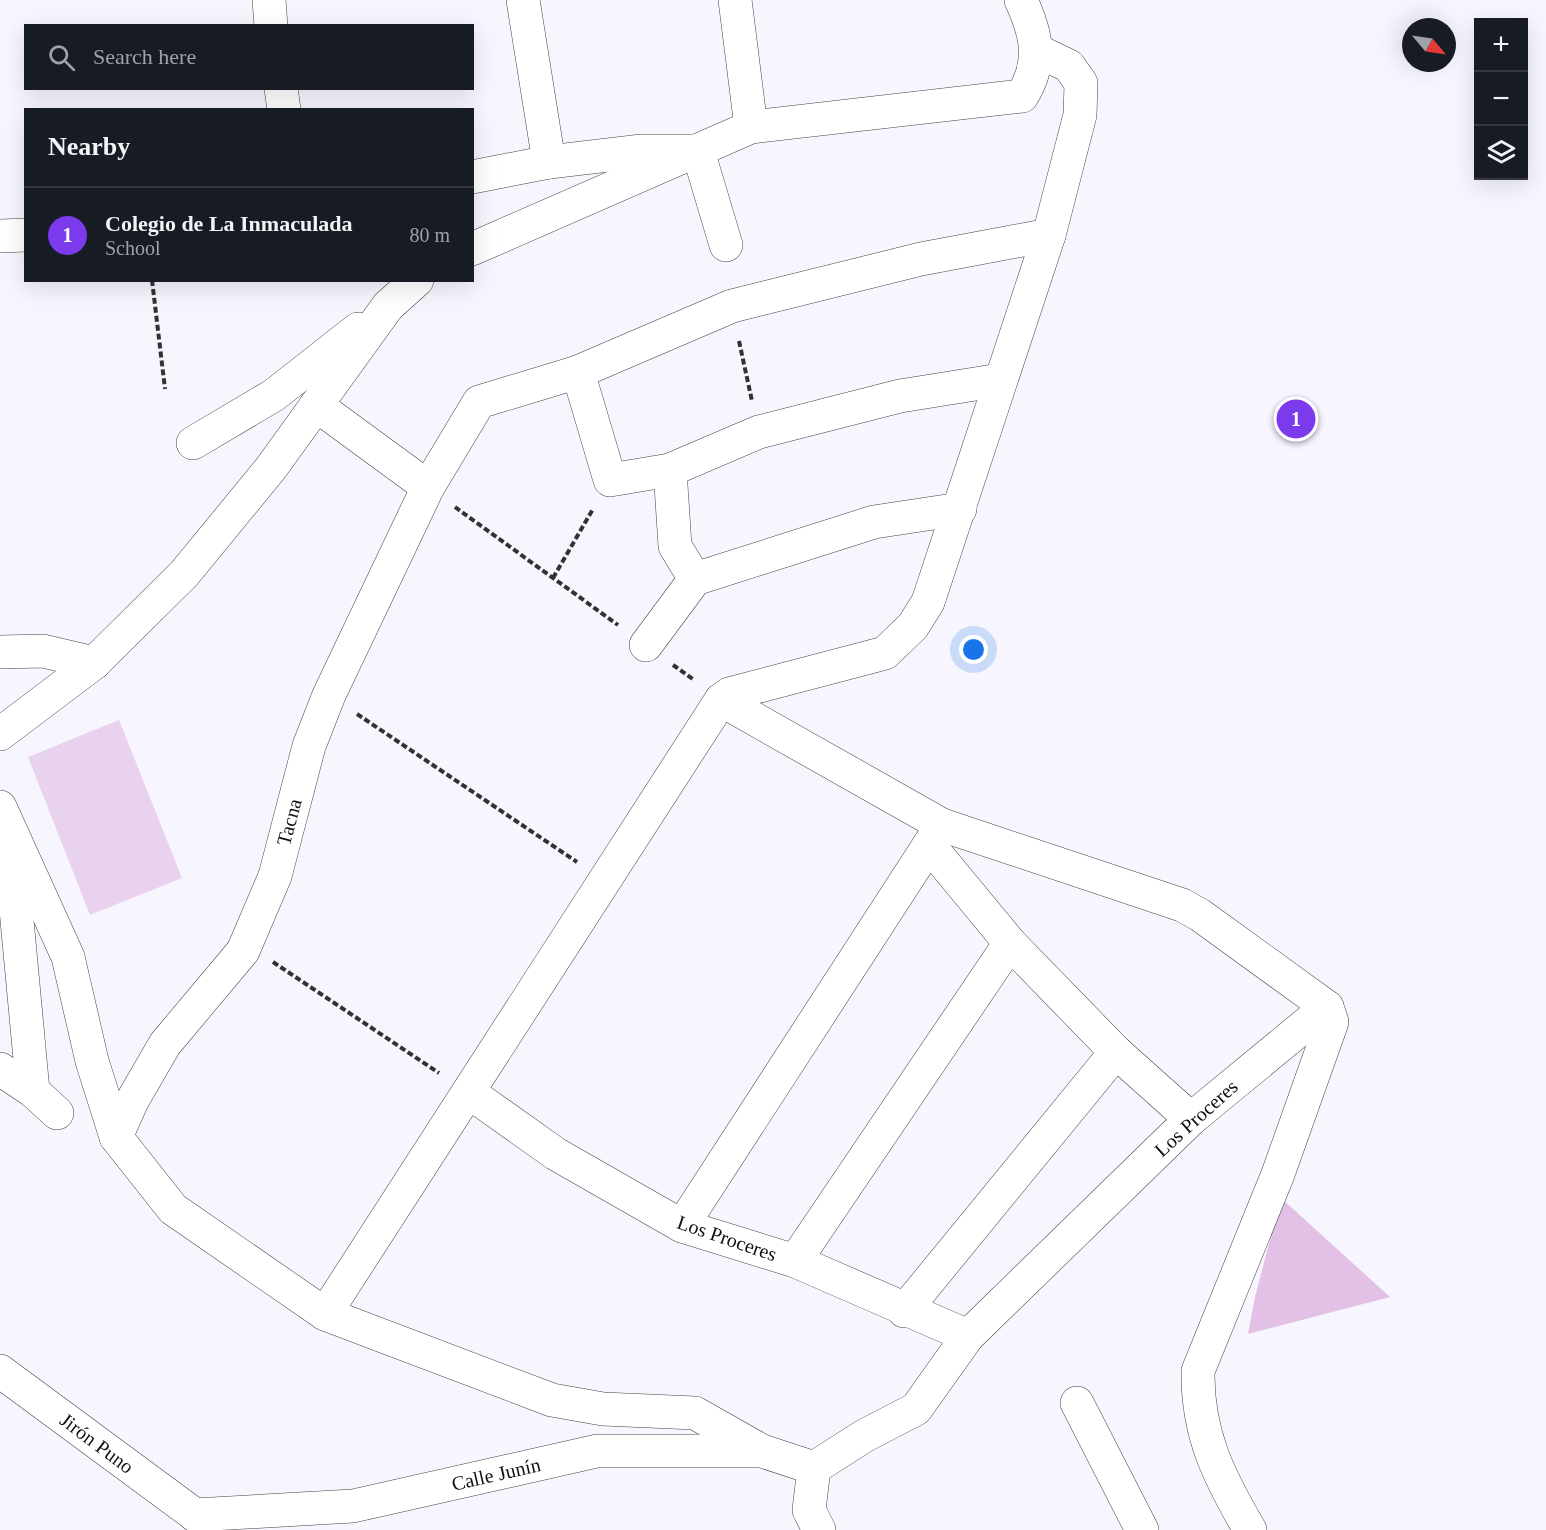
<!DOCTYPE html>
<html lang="en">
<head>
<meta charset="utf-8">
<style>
	:root { --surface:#171b24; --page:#20242c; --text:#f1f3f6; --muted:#9ea1a6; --line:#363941; --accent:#7c3aed }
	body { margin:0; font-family:"Times New Roman",serif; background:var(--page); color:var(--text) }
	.controls { position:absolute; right:18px; top:18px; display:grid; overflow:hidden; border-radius:0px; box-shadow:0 6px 24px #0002 }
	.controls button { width:54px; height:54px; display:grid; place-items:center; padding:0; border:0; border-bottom:2px solid var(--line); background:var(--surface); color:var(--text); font:30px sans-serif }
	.compass { position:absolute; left:1402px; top:18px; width:54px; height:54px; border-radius:50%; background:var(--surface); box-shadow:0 6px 24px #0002; rotate:119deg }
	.you { position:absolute; left:974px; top:650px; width:21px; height:21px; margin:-15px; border:4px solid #fff; border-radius:50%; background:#1a73e8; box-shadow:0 0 0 9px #1a73e833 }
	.badge { display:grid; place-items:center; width:39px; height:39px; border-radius:50%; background:var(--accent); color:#fff; font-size:20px; font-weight:700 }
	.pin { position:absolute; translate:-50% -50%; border:3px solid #fff; box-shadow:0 2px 6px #0006 }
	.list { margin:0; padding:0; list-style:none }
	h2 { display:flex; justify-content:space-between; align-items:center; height:78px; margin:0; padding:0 24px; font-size:26px }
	h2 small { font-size:20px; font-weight:400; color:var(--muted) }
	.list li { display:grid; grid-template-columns:39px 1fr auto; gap:18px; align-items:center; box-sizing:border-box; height:96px; padding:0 24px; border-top:2px solid var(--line) }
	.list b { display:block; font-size:22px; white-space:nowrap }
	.list p { margin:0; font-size:20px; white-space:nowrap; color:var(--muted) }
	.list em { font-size:20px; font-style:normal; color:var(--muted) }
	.icon { flex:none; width:33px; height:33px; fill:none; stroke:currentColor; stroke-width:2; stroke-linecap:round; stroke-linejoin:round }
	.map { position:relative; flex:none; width:1546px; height:1530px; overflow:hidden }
	.search { position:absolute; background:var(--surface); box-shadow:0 6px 24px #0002; left:24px; top:24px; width:450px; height:66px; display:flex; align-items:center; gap:15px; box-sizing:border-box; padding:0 21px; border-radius:0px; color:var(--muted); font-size:22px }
	.panel { position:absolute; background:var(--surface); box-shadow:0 6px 24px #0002; left:24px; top:108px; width:450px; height:174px; border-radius:0px }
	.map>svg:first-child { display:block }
</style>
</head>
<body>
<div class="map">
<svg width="1546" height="1530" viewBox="0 0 1546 1530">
	<rect width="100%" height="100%" fill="#f7f5fe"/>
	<polygon fill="#e3c1e6" points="1281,1198 1390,1297 1248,1334 1255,1297"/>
	<polygon fill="#e8d2ee" points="119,720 182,878 90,915 28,757"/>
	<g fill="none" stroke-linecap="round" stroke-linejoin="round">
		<defs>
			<g id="minor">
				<polyline points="269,0 271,26"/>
				<polyline points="523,0 549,162"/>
				<polyline points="735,0 751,127"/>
				<polyline points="281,88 284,110"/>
				<polyline points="472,177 549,162 642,151 698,151 726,245"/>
				<polyline points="0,236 26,235"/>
				<path d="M472,249l279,-122 271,-31c21,-34 15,-61 -1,-96"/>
				<polyline points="578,372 610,480 670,470 759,432 900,396 1000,380"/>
				<polyline points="316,405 428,487"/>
				<polyline points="193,443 274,395 358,329"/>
				<polyline points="670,470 675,546 695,579"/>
				<polyline points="646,645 695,579 874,522 960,509"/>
				<polyline points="0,652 43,651 94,663"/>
				<path d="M721,700l221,125 240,80 18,10 127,92 5,15 -54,152 -80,197c-1,63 21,106 52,159"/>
				<polyline points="0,734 94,663 184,574 271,468 388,306 417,280"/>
				<polyline points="0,807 68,957 92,1061 116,1137 173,1209 325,1314 552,1400 603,1409 695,1413 762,1451"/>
				<polyline points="929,845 1010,943 1116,1052 1191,1119"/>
				<polyline points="11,856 33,1091"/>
				<polyline points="0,1069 33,1091 57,1113"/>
				<polyline points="470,1093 556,1154 682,1226 795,1261 968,1336"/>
				<polyline points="116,1137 132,1101 165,1044 243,951 275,876 309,746 329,695 428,487 479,402 578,372 732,306 921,259 1049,235"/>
				<polyline points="682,1226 942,825"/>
				<polyline points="795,1261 1010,943"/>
				<polyline points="904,1311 1116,1052"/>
				<polyline points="325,1314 721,700 729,694 885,653 913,626 928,602 1049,235 1080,115 1081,83 1069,66 1036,50"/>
				<polyline points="0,1371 195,1515"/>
				<polyline points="1077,1403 1142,1530"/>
				<polyline points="195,1515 353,1506 597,1451 762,1451 814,1468"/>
				<polyline points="819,1530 809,1510 814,1468 864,1436 916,1409 968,1336 1191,1119 1327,1007"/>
			</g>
		</defs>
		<use href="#minor" stroke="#434343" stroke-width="34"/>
		<g stroke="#323232" stroke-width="4" stroke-dasharray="6 3" stroke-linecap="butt">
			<polyline points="152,280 165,389"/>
			<polyline points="739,341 752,401"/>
			<polyline points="455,507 618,625"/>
			<polyline points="553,578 593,509"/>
			<polyline points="673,665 694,680"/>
			<polyline points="357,714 577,862"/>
			<polyline points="273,962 439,1073"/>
		</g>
		<use href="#minor" stroke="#fff" stroke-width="33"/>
	</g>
	<g text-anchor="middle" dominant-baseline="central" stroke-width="6" stroke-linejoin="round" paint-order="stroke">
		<g font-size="20" fill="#101010" stroke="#fff">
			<text transform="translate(289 822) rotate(-75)">Tacna</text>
			<text transform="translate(1196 1118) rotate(-42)">Los Proceres</text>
			<text transform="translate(727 1238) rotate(19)">Los Proceres</text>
			<text transform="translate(97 1443) rotate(37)">Jirón Puno</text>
			<text transform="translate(496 1474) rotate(-13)">Calle Junín</text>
		</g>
	</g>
</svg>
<div class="controls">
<button>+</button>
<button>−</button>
<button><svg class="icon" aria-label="layers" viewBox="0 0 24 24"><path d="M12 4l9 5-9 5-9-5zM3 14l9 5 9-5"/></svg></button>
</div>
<svg class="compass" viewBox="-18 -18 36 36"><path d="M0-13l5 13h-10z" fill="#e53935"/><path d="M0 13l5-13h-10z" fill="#9ea1a6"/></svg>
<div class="you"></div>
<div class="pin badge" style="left:1296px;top:419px">1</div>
<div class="search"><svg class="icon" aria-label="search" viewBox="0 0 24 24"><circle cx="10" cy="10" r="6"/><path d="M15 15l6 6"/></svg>Search here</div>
<section class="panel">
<h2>Nearby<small></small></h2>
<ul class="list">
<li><span class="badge">1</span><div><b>Colegio de La Inmaculada</b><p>School</p></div><em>80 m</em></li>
</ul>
</section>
</div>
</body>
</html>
